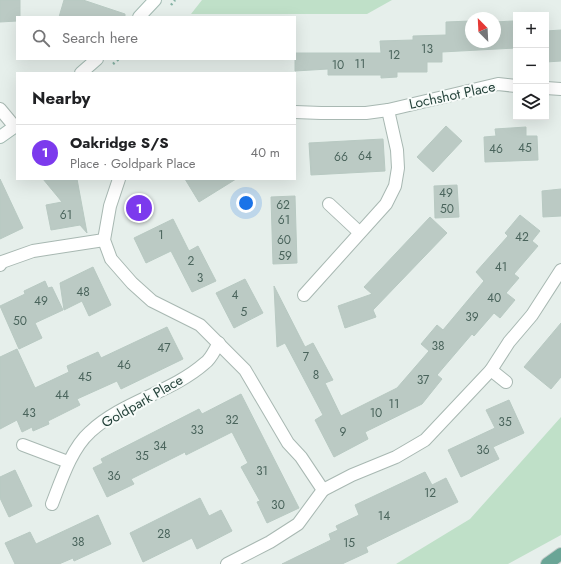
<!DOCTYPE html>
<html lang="en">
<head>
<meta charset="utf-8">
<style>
	:root { --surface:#fff; --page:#f6f6f6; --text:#202124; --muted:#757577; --line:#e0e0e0; --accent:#7c3aed }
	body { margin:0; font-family:Jost,sans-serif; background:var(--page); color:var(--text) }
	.controls { position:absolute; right:12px; top:12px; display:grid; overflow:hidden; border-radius:0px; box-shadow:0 4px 16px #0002 }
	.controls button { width:36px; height:36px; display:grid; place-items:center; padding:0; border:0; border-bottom:1px solid var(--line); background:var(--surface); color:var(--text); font:20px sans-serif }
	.compass { position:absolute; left:465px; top:12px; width:36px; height:36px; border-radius:50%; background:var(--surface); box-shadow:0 4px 16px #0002; rotate:336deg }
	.you { position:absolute; left:246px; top:203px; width:14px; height:14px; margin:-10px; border:3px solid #fff; border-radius:50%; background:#1a73e8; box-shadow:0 0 0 6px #1a73e833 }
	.badge { display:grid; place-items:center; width:26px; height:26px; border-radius:50%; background:var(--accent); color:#fff; font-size:13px; font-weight:700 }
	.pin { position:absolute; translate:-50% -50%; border:2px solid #fff; box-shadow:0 1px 4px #0006 }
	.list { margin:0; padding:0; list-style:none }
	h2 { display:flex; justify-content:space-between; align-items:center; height:52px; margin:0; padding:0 16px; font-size:17px }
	h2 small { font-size:13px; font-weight:400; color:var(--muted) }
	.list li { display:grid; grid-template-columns:26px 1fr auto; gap:12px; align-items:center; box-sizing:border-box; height:56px; padding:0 16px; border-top:1px solid var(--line) }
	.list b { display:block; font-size:15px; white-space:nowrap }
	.list p { margin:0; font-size:13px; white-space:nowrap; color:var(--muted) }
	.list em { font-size:13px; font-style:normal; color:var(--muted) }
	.icon { flex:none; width:22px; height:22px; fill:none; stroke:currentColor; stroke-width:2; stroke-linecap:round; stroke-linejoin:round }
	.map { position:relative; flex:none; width:561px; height:564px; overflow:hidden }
	.search { position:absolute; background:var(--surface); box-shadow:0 4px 16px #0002; left:16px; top:16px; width:280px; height:44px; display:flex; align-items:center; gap:10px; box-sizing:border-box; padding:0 14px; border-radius:0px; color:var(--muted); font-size:15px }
	.panel { position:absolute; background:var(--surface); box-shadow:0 4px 16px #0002; left:16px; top:72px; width:280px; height:108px; border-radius:0px }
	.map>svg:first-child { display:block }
</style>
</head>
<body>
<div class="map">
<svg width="561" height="564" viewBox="0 0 561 564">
	<rect width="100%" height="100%" fill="#e6efeb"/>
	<g fill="#bfe0c8">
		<polygon points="202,0 392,0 367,14 191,14"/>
		<polygon points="561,417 561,535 508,564 396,564 470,519"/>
	</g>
	<g fill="#bbcac4" stroke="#b8c9c2">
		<polygon points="0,0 20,0 20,17 17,17 17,21 0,22"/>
		<polygon points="64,0 83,0 125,14 125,17 59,17"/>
		<polygon points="471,21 471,42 495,42 495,22 513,21 515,48 442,52 442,62 427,62 427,72 397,72 397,77 381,78 381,75 328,75 328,69 295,71 295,53 381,53 380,41 413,40 413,36 446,35 446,22"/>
		<polygon points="561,30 561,61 546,62 546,31"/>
		<polygon points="446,126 462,141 433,172 417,157"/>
		<polygon points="526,127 526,136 537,136 538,160 485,162 484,137 496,136 495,129"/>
		<polygon points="383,139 385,171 311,175 309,143"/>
		<polygon points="0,179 23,228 0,239"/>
		<polygon points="43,179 77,179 87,233 80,225 51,230 46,205 62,202"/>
		<polygon points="185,179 236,179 199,202"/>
		<polygon points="457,185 459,217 435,218 434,186"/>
		<polygon points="561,189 561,216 543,217 542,191"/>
		<polygon points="295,196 297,263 273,264 271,197"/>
		<polygon points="520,215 540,231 532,241 538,246 514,274 519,278 506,293 515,300 500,318 494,313 474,336 472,334 437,375 442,379 422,404 365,432 368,439 334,457 315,420 323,415 285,343 277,347 274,286 305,347 313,343 333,380 325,383 341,416 397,388 429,351 421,344 437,325 443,330 484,281 476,272 508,236 505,233"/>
		<polygon points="430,217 447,233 373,310 376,317 345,328 338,306 372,294 364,287"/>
		<polygon points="173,219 189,251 198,246 216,281 192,292 171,251 146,263 134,238"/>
		<polygon points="93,267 111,305 89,316 82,301 64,310 60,283"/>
		<polygon points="245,279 263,313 234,328 216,293"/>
		<polygon points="45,281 48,288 52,287 63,310 35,323 42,338 19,349 0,306 25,294 24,291"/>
		<polygon points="561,323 561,377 551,389 524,367"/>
		<polygon points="167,327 183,359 121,389 117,381 77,399 80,405 48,421 49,424 33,431 32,427 22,432 17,420 0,429 0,357 17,349 35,388 69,372 67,366 98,352 101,358"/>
		<polygon points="241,394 299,508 267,523 257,502 260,501 241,467 248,463 232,432 186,455 185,452 131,479 134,484 107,497 93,468 103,463 101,459 199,409 202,414"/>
		<polygon points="509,400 524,433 493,447 499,459 461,477 448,450 495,428 486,410"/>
		<polygon points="15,470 32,506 9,517 0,498 0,477"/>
		<polygon points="425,472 432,485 446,478 458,502 366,547 368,552 342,564 282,564 331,540 329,534 338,530 336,526 359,515 355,505"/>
		<polygon points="200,498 209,516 221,510 232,531 197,549 192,538 143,562 130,533"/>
		<polygon points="98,515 111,544 74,561 73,558 59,564 15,564 5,543 30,532 36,544"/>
	</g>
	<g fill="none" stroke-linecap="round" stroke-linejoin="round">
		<defs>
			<g id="street">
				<polyline points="546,88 561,89"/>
				<polyline points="0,109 15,127"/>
				<polyline points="295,112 321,113 366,113 388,110 498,84 516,86"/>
				<polyline points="119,179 110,206 104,240 111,259 132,283 152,301 200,325 245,370 288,443 301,457 323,490 298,524 270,542 227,564"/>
				<polyline points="329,204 359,232"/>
				<polyline points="0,265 2,262 33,251 104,240"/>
				<polyline points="304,295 386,204 395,186 398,168 397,150 388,110"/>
				<polyline points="491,370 506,382"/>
				<polyline points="23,445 68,462"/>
				<polyline points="323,490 352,475 396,457 425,440 491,370 509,342 532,315 561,270"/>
				<path d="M52,504c9,-23 19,-55 38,-72 33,-31 81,-39 115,-69 6,-4 10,-14 14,-20"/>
			</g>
			<g id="secondary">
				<polyline points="139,17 155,0"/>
				<polyline points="81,73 97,59"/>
				<polyline points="0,137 17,125"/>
			</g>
			<polyline id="primary" points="547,564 561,554"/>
		</defs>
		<use href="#street" stroke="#a8b8b2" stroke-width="14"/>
		<use href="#secondary" stroke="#a4bbb3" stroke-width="14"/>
		<use href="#primary" stroke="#c2cac8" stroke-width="14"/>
		<g stroke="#86b3a5" stroke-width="2.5" stroke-dasharray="2 3" stroke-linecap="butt">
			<polyline points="171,5 175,0"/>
			<polyline points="113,64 119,59"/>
		</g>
		<use href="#street" stroke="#fff" stroke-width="12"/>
		<use href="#secondary" stroke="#fff" stroke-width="12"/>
		<use href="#primary" stroke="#6aa596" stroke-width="12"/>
	</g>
	<g text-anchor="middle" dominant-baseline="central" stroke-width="4" stroke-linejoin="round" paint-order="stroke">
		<g font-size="12" fill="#4a645c">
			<text x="427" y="49">13</text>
			<text x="394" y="55">12</text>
			<text x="360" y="64">11</text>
			<text x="338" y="65">10</text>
			<text x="525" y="148">45</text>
			<text x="496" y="149">46</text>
			<text x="365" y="156">64</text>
			<text x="341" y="157">66</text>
			<text x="446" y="193">49</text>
			<text x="283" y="205">62</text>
			<text x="447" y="209">50</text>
			<text x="66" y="215">61</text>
			<text x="284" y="220">61</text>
			<text x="161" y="235">1</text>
			<text x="522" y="237">42</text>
			<text x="284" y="240">60</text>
			<text x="285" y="256">59</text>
			<text x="191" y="261">2</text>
			<text x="501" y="267">41</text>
			<text x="200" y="278">3</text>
			<text x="83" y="292">48</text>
			<text x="235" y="295">4</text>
			<text x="494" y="298">40</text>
			<text x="41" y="301">49</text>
			<text x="244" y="312">5</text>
			<text x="472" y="317">39</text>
			<text x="20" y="321">50</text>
			<text x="438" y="346">38</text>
			<text x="164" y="348">47</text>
			<text x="306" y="357">7</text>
			<text x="124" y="365">46</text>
			<text x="316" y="375">8</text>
			<text x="85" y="377">45</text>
			<text x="423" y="380">37</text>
			<text x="62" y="395">44</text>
			<text x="394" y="404">11</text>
			<text x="29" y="413">43</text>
			<text x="376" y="413">10</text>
			<text x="232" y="420">32</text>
			<text x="505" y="422">35</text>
			<text x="197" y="430">33</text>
			<text x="343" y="432">9</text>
			<text x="160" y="446">34</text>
			<text x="483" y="450">36</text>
			<text x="142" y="456">35</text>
			<text x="262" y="471">31</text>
			<text x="114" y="476">36</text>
			<text x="430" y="493">12</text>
			<text x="278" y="505">30</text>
			<text x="384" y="516">14</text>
			<text x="164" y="534">28</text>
			<text x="78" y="542">38</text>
			<text x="349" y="543">15</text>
		</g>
		<g font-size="14" fill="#24423a" stroke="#f7fbf9">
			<text transform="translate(452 95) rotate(-12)">Lochshot Place</text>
			<text transform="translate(142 401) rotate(-30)">Goldpark Place</text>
		</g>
	</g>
</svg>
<div class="controls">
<button>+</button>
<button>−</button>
<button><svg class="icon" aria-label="layers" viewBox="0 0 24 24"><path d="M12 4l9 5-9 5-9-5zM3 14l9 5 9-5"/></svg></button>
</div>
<svg class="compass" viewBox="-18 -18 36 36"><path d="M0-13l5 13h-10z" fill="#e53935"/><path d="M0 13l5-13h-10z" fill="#757577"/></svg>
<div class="you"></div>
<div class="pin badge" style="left:139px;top:208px">1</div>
<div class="search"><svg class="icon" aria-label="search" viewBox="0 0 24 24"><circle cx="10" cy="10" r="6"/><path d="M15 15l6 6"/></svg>Search here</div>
<section class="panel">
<h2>Nearby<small></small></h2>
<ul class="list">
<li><span class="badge">1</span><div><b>Oakridge S/S</b><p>Place · Goldpark Place</p></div><em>40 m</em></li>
</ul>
</section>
</div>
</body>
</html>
